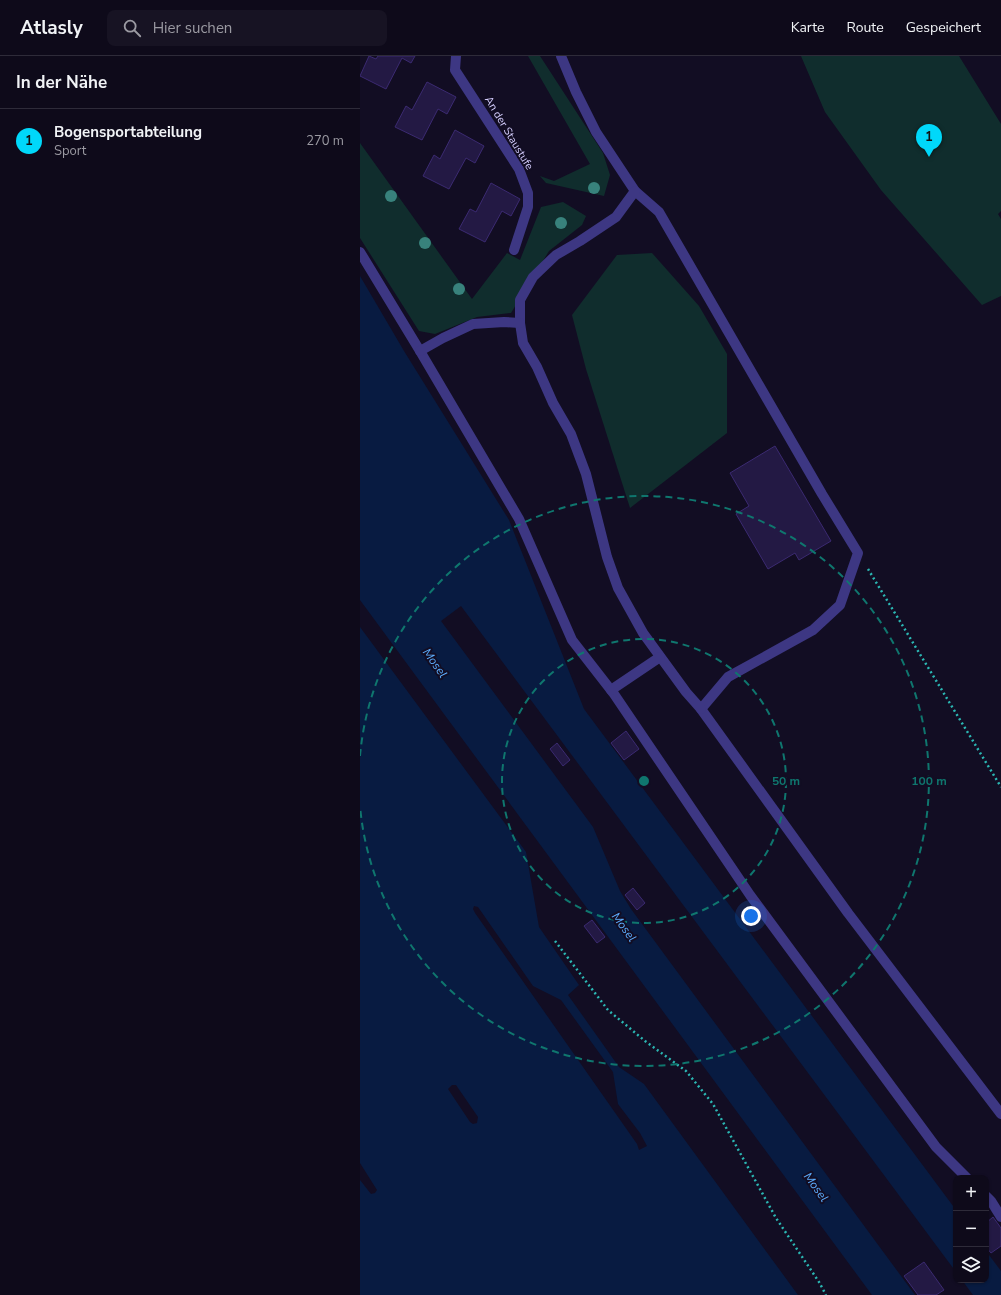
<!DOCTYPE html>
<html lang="de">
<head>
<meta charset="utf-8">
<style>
	:root { --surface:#0e0a1a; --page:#171323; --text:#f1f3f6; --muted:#9b9aa2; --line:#2e2b39; --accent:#00d8fa }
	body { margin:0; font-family:"Nunito Sans",sans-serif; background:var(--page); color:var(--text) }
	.controls { position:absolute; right:12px; bottom:12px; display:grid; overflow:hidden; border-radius:8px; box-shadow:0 1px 3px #0004 }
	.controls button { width:36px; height:36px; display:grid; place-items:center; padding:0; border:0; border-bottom:1px solid var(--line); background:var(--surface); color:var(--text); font:20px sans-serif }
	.you { position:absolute; left:391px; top:860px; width:14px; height:14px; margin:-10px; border:3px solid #fff; border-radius:50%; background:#1a73e8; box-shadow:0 0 0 6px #1a73e833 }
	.badge { display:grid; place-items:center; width:26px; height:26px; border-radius:50%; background:var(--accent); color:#111; font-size:13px; font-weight:700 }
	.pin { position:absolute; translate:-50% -33px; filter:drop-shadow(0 1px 2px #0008) }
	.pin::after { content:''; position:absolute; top:21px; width:14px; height:12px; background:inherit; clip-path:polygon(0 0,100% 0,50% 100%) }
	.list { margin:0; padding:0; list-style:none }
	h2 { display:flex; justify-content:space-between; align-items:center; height:52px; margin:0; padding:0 16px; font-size:17px }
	h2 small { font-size:13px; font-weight:400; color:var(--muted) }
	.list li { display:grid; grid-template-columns:26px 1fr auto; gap:12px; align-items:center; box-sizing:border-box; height:64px; padding:0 16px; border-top:1px solid var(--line) }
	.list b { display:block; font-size:15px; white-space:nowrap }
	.list p { margin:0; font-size:13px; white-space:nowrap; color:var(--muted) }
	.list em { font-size:13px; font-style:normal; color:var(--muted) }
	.icon { flex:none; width:22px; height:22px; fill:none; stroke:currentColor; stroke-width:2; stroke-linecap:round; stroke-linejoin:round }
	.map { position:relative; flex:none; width:641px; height:1239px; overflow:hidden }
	header { display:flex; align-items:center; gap:24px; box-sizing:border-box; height:56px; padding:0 20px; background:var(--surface); border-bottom:1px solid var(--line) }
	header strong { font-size:19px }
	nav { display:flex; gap:22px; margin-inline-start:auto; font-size:14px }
	.search { width:280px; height:36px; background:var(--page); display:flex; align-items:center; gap:10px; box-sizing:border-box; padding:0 14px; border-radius:8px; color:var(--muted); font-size:15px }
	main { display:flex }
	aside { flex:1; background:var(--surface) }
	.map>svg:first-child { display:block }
</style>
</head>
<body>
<header>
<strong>Atlasly</strong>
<div class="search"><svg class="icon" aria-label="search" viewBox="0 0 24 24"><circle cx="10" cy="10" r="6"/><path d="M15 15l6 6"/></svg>Hier suchen</div>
<nav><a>Karte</a><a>Route</a><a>Gespeichert</a></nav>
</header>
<main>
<aside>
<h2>In der Nähe<small></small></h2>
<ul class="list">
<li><span class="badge">1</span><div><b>Bogensportabteilung</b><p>Sport</p></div><em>270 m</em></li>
</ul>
</aside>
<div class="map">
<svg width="641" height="1239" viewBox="0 0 641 1239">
	<rect width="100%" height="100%" fill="#120d23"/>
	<g fill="#102d2d">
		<polygon points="168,0 180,0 243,97 250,119 244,140 186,127 180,120 194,125 230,108"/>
		<polygon points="441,0 599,0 641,68 641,155 638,158 641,163 641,240 622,249 521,134 465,56"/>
		<polygon points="0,87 112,243 147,197 160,204 181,151 203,146 226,160 222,169 189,195 151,257 117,261 75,278 59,275 0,182"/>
		<polygon points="292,197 339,250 367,298 367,377 270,452 226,313 212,259 257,199"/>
	</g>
	<g fill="#081b41" fill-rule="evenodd">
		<polygon points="0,220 44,295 149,464 224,653 596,1154 596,1216 101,550 81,565 233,771 260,835 271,853 555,1239 512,1239 0,544"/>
		<path d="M0,571l166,225 13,75 40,58 -11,10 51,72 25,17 154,211h-438v-115l11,14 4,-1 2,-3 -17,-27zM114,850l4,1 55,79 28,14 52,72 5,32 22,29 7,13 -8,4 -2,-6 -162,-231 -2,-4zM92,1029h4l22,32 -1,6 -4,1 -3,-2 -22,-33z"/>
		<polygon points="626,1195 641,1215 641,1239 613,1239 602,1224 626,1224"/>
	</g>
	<g fill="#231944" stroke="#3b2a71">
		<polygon points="9,0 16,3 18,0 55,0 51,7 42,2 26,33 0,20"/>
		<polygon points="67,26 96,41 87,58 78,53 62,84 35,71 46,50 52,54"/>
		<polygon points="95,74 124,90 115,107 106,102 89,133 63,120 74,99 80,103"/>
		<polygon points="131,127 160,143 151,160 142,155 125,186 99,173 110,153 116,156"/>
		<polygon points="415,390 471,485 439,504 435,497 408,513 376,458 389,450 370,417"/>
		<polygon points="266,675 279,693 264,704 251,687"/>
		<polygon points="197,687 210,704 203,710 190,693"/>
		<polygon points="273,832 285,847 277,854 265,839"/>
		<polygon points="232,864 245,881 237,887 224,870"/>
		<polygon points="633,1161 641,1172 641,1190 631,1197 626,1191 626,1167"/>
		<polygon points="564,1206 584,1234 576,1239 558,1239 544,1220"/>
	</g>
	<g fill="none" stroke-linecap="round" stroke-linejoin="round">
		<g stroke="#2bb7b3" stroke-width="2.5" stroke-dasharray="2 3" stroke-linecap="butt">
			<polyline points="508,513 641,731"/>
			<polyline points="195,885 248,954 285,985 326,1015 353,1048 416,1162 459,1226 466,1239"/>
		</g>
		<g stroke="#3d3783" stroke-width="10">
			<polyline points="201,0 216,36 236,76 275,135 299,156 462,438 498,497 480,549 453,574 368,621 341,653 488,857 641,1058"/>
			<polyline points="275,135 256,161 220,185 196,199 173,221 160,244 160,267 163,287 177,311 193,347 211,378 226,418 247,501 258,532 283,577 326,636 341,653"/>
			<polyline points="0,196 60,295 159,463 212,584 254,638 390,839 576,1091 607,1122"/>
			<polyline points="60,295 83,282 113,268 144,266 160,267"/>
			<polyline points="251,634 300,601"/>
			<polyline points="626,1140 631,1145 641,1161"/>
		</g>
		<polyline stroke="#3d3783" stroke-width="10" points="96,0 95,14 159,113 168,137 168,151 154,194"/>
	</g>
	<g fill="#38827c">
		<circle cx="234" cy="132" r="6"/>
		<circle cx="31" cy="140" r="6"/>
		<circle cx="201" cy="167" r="6"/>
		<circle cx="65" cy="187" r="6"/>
		<circle cx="99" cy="233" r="6"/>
	</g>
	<g fill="none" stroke="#0f766e" stroke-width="2" stroke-dasharray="7 5">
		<circle cx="284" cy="725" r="142"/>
		<path d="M0 700A285 285 0 1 1 0 750"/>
	</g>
	<g text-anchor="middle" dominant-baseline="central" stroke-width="4" stroke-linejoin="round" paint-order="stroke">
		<g font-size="11" fill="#d6cfff" stroke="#120d23">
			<text transform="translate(149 77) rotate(59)">An der Staustufe</text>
		</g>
		<g font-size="12" font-style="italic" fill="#5daeff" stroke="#120d23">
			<text transform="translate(75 607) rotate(55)">Mosel</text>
			<text transform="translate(264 871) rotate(54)">Mosel</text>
			<text transform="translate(456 1131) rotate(54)">Mosel</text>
		</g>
	</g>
	<circle cx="284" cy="725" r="6" fill="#0f766e" stroke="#120d23" stroke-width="2"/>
	<g font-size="12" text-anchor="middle" font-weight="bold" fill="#0f766e" stroke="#120d23" stroke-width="4" stroke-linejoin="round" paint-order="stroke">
		<text x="426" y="729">50 m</text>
		<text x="569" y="729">100 m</text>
	</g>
</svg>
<div class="controls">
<button>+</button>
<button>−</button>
<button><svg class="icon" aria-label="layers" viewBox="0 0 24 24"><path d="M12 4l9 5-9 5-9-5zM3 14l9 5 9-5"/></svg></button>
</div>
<div class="you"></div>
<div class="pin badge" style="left:569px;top:101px">1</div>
</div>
</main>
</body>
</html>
